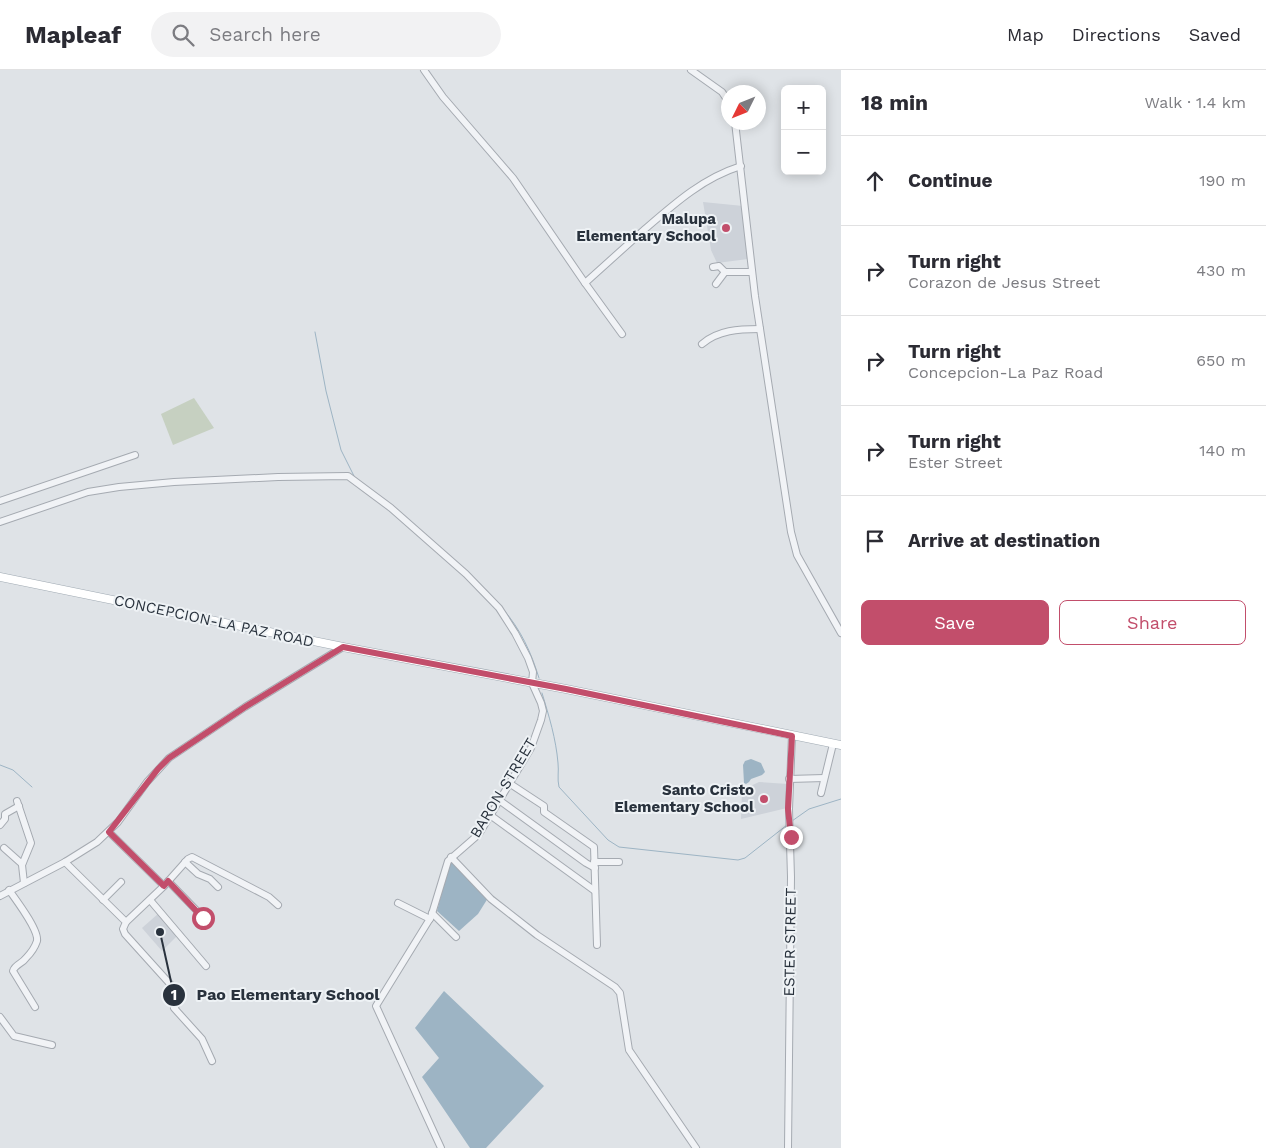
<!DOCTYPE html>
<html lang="en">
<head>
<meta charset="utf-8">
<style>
	:root { --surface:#fff; --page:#f2f2f3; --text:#2b2b33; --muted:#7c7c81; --line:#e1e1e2; --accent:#c24e6b }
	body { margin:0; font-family:"Work Sans",sans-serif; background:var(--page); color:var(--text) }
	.controls { position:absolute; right:15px; top:15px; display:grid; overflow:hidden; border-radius:8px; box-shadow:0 2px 12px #0003 }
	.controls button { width:45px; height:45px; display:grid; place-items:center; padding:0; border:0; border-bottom:1px solid var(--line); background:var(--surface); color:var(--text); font:25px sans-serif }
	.compass { position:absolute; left:721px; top:15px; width:45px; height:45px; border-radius:50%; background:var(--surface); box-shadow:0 2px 12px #0003; rotate:227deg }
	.stop { position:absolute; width:15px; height:15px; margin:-11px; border:4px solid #c24e6b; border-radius:50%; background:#fff }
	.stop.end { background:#c24e6b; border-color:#fff; box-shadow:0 1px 5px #0008 }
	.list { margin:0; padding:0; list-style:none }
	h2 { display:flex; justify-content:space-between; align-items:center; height:65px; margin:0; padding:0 20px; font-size:21px }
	h2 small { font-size:16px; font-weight:400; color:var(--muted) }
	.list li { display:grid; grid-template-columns:32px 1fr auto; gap:15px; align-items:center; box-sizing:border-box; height:90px; padding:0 20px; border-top:1px solid var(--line) }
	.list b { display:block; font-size:19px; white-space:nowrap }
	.list p { margin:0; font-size:16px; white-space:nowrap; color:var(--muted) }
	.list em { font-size:16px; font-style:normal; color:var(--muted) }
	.actions { display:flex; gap:10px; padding:15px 20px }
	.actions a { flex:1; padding:11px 0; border:1px solid var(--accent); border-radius:8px; text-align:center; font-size:18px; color:var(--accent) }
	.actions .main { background:var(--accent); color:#fff }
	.icon { flex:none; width:28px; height:28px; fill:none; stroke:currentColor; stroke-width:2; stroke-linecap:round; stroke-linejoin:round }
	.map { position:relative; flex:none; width:841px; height:1078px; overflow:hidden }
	header { display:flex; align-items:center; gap:30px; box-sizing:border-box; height:70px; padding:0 25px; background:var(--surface); border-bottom:1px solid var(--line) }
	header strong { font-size:24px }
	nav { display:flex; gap:28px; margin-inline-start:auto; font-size:18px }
	.search { width:350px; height:45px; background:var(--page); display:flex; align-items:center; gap:12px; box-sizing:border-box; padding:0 18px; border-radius:28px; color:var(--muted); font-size:19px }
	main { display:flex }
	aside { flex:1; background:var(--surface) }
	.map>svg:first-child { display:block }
</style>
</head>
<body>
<header>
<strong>Mapleaf</strong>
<div class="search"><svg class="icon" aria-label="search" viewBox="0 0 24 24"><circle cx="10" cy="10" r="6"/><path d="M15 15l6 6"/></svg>Search here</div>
<nav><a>Map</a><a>Directions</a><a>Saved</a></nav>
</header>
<main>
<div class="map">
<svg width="841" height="1078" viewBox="0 0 841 1078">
	<rect width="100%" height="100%" fill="#dfe3e7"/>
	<g fill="#cdd2d9">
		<polygon points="703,132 743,136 748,189 717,193 711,180"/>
		<polygon points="759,712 788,714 787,738 741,749 742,720"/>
		<polygon points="159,843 178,865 162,881 142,858"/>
	</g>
	<polygon fill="#c6d0c1" points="194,328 214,358 173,375 161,344"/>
	<g fill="#9db4c4">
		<polygon points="751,689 761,693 765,702 762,705 751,709 749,712 746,714 744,713 743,695 745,691"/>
		<polygon points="450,791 488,828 478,844 459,861 437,841"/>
		<polygon points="444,921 544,1016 486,1078 470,1078 422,1007 439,988 415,958"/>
	</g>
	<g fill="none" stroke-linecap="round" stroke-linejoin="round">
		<g stroke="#9db4c4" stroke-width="1">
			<polyline points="315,262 326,321 341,380 355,408"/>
			<polyline points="481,515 492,527"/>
			<path d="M503,539c18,21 28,43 36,69"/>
			<path d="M542,623c7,23 14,46 16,70 1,8 -1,16 1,24l49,53 11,7 119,13 7,-2 42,-33"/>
			<polyline points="0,695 13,700 32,717"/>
			<polyline points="792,751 809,739 841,729"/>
		</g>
		<defs>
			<g id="minor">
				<path d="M424,0l19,27 70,81 72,105c20,-18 40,-36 60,-54 30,-26 58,-51 96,-63"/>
				<polyline points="691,0 722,22 728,31"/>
				<polyline points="735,52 755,226 791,462 797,485 841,563"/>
				<polyline points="713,197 719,196 725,202 752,202"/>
				<polyline points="585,213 622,264"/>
				<polyline points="716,214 725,202"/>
				<path d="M702,274c16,-14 37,-15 58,-15"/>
				<polyline points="0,431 135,385"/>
				<polyline points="0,452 88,422 119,417 174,412 278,407 348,406 391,438 466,504 499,538 515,563 528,588 533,602 532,613 541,633 543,641 541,650 531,678 479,764 448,791 431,847 376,936 441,1078"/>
				<polyline points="789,709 824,708"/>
				<polyline points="509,713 544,736 544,742 594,777 597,875"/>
				<polyline points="821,723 833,674"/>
				<polyline points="499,730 586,793 595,798"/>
				<polyline points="17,731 31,773 22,795 24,813"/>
				<polyline points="490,745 595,821"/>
				<polyline points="0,755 5,749 5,744 19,736"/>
				<polyline points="109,762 164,816"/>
				<polyline points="4,778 22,794"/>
				<polyline points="451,787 491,829 537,865 615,917 620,923 629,980 696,1078"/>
				<polyline points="65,792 126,852 123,859 125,864 180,925 181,928 174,938 202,969 212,991"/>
				<polyline points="185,792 198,804 210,809 218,817"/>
				<polyline points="594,792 619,792"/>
				<polyline points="168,811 201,845 203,848 199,853"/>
				<path d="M9,820c7,10 30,40 28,51 -2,6 -7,13 -11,17 -4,6 -11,6 -13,13l22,36"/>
				<polyline points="0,826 65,792 97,772 118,752 147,712 169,688 245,637 343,577"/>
				<polyline points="103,830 121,812"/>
				<polyline points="150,830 206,896"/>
				<polyline points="398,833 430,849"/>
				<polyline points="432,843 456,867"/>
				<polyline points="126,852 164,816 188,789 192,787 269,827 278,835"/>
				<polyline points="0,947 14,966 52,975"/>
				<polyline points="788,1078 791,807 789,739 792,665"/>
			</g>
			<polyline id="major" points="0,507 343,577 566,619 841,675"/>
		</defs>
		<use href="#minor" stroke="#a5aab1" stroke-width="8"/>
		<use href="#major" stroke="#9fa9b2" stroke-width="9"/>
		<use href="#minor" stroke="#f1f3f6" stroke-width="6"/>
		<use href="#major" stroke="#fff" stroke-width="8"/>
	</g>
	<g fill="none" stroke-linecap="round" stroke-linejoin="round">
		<polyline stroke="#c24e6b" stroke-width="6" points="203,848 168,811 164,816 109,762 158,699 169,688 245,637 343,577 566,619 792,666 788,739 791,767"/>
	</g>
	<g fill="#c24e6b" stroke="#eef2f5" stroke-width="2">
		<circle cx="726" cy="158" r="5"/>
		<circle cx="764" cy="729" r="5"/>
	</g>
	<g text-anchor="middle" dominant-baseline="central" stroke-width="4" stroke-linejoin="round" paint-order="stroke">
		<g font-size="15" font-weight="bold" fill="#29323d" stroke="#eef2f5" text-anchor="end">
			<text x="716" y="149">Malupa<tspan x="716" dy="17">Elementary School</tspan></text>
			<text x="754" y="720">Santo Cristo<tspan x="754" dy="17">Elementary School</tspan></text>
		</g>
		<g font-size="15" fill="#29323d" stroke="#eef2f5">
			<text transform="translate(214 551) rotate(12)">CONCEPCION-LA PAZ ROAD</text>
			<text transform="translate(503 718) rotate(-59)">BARON STREET</text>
			<text transform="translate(790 872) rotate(-89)">ESTER STREET</text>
		</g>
	</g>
	<path fill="none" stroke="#29323d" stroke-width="2" d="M160 862L174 925"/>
	<g fill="#29323d" stroke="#eef2f5" stroke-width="2">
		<circle cx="160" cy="862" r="5"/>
		<circle cx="174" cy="925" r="12"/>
	</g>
	<g font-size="15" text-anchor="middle" font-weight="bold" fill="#fff">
		<text x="174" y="930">1</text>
	</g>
	<g font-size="16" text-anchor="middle" font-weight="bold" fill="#29323d" stroke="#eef2f5" stroke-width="4" stroke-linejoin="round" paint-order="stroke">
		<text x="288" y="930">Pao Elementary School</text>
	</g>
</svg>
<div class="controls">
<button>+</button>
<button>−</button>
</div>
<svg class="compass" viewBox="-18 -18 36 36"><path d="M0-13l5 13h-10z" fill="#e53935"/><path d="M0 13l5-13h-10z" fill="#7c7c81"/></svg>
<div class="stop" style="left:203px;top:848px"></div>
<div class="stop end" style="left:791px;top:767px"></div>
</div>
<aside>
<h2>18 min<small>Walk · 1.4 km</small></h2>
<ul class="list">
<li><svg class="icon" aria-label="ahead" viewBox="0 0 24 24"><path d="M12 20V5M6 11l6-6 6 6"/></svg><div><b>Continue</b></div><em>190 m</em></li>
<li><svg class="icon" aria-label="right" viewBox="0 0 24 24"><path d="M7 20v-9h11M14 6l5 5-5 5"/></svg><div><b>Turn right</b><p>Corazon de Jesus Street</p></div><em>430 m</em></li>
<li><svg class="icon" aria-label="right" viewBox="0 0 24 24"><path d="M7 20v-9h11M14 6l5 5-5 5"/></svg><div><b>Turn right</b><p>Concepcion-La Paz Road</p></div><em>650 m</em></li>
<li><svg class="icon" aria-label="right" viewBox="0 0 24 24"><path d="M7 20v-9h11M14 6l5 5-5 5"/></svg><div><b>Turn right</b><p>Ester Street</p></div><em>140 m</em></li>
<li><svg class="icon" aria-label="arrive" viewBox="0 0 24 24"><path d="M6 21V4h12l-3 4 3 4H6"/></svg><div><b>Arrive at destination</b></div></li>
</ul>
<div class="actions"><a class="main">Save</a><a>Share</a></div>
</aside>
</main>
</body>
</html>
